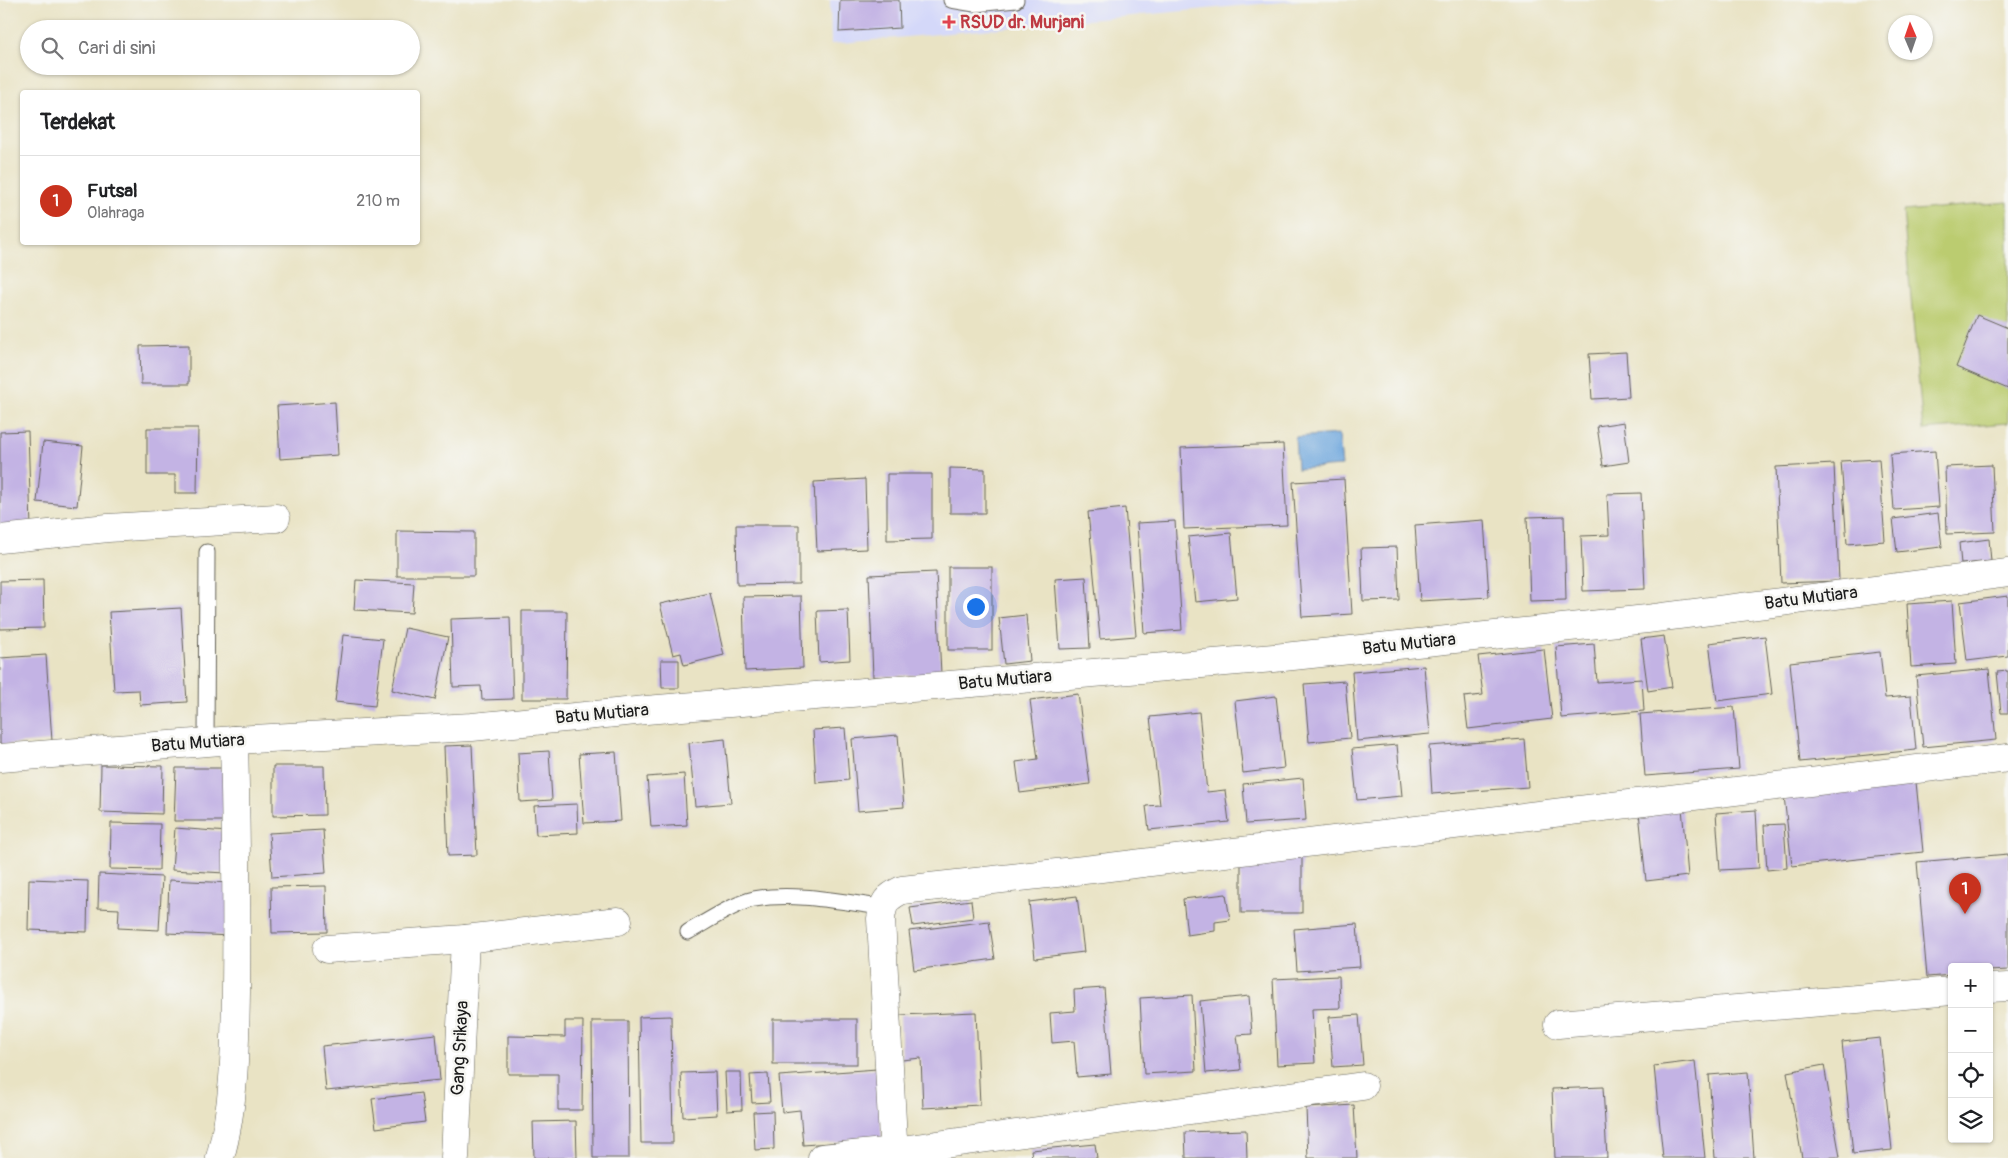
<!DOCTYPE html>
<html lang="id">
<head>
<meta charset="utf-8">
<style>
	:root { --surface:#fff; --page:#f2f2f2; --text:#202124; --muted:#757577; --line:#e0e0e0; --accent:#c8321e }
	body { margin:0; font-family:Pangolin,sans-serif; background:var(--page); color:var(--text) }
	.controls { position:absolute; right:15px; bottom:15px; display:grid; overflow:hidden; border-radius:5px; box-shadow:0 1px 4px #0004 }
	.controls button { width:45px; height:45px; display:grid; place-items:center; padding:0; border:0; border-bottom:1px solid var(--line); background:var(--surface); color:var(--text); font:25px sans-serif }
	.compass { position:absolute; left:1888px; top:15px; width:45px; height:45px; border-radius:50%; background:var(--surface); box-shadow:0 1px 4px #0004; rotate:358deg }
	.you { position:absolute; left:975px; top:606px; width:18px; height:18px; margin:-12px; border:4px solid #fff; border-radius:50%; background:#1a73e8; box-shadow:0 0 0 8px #1a73e833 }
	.badge { display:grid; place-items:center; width:32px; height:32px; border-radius:50%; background:var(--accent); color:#fff; font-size:16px; font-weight:700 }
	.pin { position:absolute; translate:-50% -41px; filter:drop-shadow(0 1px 2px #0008) }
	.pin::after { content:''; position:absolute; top:26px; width:18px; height:15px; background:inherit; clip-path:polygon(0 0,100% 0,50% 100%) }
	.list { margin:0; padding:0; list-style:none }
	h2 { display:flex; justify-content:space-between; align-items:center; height:65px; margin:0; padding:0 20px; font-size:21px }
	h2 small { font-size:16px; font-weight:400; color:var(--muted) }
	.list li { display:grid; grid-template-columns:32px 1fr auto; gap:15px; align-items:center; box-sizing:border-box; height:90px; padding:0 20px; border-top:1px solid var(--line) }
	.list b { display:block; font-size:19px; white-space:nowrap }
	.list p { margin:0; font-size:16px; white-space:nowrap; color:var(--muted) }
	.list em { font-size:16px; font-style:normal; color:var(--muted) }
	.icon { flex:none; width:28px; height:28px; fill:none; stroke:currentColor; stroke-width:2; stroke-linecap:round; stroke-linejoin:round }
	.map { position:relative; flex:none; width:2008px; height:1158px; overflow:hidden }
	.search { position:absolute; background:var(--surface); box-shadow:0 1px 4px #0004; left:20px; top:20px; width:400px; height:55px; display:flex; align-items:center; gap:12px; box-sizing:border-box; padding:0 18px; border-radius:28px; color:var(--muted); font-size:19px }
	.panel { position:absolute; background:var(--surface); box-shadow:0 1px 4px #0004; left:20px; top:90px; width:400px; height:155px; border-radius:5px }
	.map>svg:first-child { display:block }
</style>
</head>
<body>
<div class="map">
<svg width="2008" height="1158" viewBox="0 0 2008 1158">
	<rect width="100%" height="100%" fill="#f6f6f2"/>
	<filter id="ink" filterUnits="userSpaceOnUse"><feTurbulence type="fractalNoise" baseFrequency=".02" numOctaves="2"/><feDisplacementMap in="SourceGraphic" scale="10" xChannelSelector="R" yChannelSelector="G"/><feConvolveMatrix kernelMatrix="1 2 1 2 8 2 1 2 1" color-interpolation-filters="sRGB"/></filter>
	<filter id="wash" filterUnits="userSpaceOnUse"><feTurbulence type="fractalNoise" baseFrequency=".0096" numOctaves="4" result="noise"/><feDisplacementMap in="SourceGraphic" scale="20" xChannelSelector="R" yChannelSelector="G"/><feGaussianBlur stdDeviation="1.12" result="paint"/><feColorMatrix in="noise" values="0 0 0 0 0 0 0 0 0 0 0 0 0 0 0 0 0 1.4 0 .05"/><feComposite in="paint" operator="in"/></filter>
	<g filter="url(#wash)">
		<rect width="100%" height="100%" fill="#e9e3c4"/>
		<polygon fill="#d4d8f9" points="830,0 1303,0 831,44"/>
		<polygon fill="#bbcc6f" stroke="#6c7446" points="2008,202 2008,423 1923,430 1903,211"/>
		<polygon fill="#6da6dd" stroke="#44617c" points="1339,434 1342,466 1297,469 1295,437"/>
		<g id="blocks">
			<g fill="#c3b3e4">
				<polygon points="840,0 899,0 900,28 839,32"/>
				<polygon points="1977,315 2008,328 2008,389 1956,367"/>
				<polygon points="189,345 189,384 141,384 140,346"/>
				<polygon points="1626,352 1629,397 1592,399 1589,354"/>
				<polygon points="335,402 338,455 280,459 277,406"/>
				<polygon points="1624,422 1629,462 1603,466 1597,426"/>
				<polygon points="147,428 198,428 197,493 175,493 175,475 147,475"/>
				<polygon points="28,431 31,528 0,529 0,432"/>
				<polygon points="43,442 83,446 77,506 37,502"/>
				<polygon points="1283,444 1287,525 1184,529 1181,448"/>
				<polygon points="1935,451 1939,507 1894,510 1890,454"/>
				<polygon points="1879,459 1885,541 1847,544 1841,461"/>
				<polygon points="1834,464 1839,581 1781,583 1776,467"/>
				<polygon points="1992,465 1995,532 1947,534 1945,467"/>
				<polygon points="950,468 985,469 985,513 950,513"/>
				<polygon points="887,474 932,474 932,539 887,540"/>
				<polygon points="865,479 867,549 817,551 814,482"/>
				<polygon points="1344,479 1352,614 1302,617 1293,482"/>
				<polygon points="1641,493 1645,589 1583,591 1581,536 1609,535 1607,494"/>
				<polygon points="1125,508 1136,636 1100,639 1088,512"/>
				<polygon points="1938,513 1942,547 1897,552 1893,519"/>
				<polygon points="1564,516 1566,600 1530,601 1527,517"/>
				<polygon points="1484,520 1489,597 1420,601 1415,525"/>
				<polygon points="1175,521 1182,630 1144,633 1137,523"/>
				<polygon points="736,525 799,525 799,584 737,585"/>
				<polygon points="397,531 474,532 474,576 397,576"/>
				<polygon points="1231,533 1237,598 1195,602 1188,537"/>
				<polygon points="1989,539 1991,561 1961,564 1959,543"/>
				<polygon points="1397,547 1399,600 1363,601 1361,548"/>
				<rect x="948" y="567" width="44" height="83"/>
				<polygon points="936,572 941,674 873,677 869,575"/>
				<polygon points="1086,577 1090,648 1060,649 1055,579"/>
				<polygon points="43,580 44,628 0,629 0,581"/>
				<polygon points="356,580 414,583 412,613 354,610"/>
				<polygon points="710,593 724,655 684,665 681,653 673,655 660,604"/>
				<polygon points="801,596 803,668 745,671 743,597"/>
				<polygon points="2008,596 2008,656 1967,661 1960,602"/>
				<polygon points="1952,601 1956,664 1911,667 1907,604"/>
				<polygon points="181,608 187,702 140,705 139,690 114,691 109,612"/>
				<polygon points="848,610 850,660 819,662 817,611"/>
				<polygon points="522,611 567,611 566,699 522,699"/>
				<polygon points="1026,615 1030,661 1004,664 999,618"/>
				<polygon points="510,617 513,699 482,700 481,686 453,687 451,619"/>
				<polygon points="405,628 448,637 435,700 392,690"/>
				<polygon points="343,635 383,639 375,706 335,702"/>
				<polygon points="1664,636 1672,687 1648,691 1641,639"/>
				<polygon points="1765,636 1772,694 1717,701 1709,643"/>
				<polygon points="1594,644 1597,682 1642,679 1644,711 1561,718 1556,647"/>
				<polygon points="1544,649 1552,719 1468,729 1464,697 1483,695 1478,656"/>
				<polygon points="1880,652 1885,698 1911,696 1916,750 1800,762 1790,662"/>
				<polygon points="46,655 52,741 0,745 0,658"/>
				<polygon points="661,660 679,660 679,688 662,688"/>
				<polygon points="1424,666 1430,734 1357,741 1352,672"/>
				<polygon points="1989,669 1996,740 1923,747 1916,676"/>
				<polygon points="2008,671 2008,713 2001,713 1997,672"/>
				<polygon points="1345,681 1350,738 1309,742 1304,684"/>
				<polygon points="1078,694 1090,784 1020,793 1016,762 1038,759 1030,700"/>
				<polygon points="1276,696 1284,768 1243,773 1235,701"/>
				<polygon points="1734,707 1739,769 1645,776 1640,714"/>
				<polygon points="1199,712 1207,792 1225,790 1229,822 1149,830 1146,806 1160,805 1150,717"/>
				<polygon points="845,728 849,780 816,783 813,730"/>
				<polygon points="898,735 904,807 858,811 852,739"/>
				<polygon points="725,739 731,803 695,806 689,743"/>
				<polygon points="1524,739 1528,787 1432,794 1429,746"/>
				<polygon points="472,745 477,855 448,856 444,746"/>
				<polygon points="1397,745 1402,796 1357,800 1352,749"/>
				<polygon points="549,751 552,800 520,802 518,753"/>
				<polygon points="616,752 621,821 584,823 579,754"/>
				<polygon points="101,765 163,766 162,814 100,812"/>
				<polygon points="273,766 324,766 325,815 273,816"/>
				<polygon points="176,768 229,768 228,821 174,821"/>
				<polygon points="684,774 687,825 651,827 647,777"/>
				<polygon points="1303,778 1306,820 1246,824 1243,784"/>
				<polygon points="1916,782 1923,852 1792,866 1784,796"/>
				<polygon points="577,804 578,833 536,835 534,806"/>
				<polygon points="1682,808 1688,876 1646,881 1639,812"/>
				<polygon points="1756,810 1759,868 1720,870 1716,813"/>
				<polygon points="111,823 160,824 159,870 110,869"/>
				<polygon points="1784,824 1787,868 1767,870 1764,825"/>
				<polygon points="175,828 228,832 225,873 172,870"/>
				<polygon points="323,830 326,873 272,877 269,833"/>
				<polygon points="2008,854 2008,970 1989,971 1989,967 1952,967 1952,975 1927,977 1917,862"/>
				<rect x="1241" y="858" width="61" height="55"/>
				<polygon points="99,874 162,877 159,930 118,928 119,909 98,908"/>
				<polygon points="29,879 88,881 87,932 28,930"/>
				<polygon points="169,880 232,883 230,936 167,933"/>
				<polygon points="326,886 327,932 272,933 271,887"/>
				<polygon points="1226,894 1230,920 1215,922 1215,931 1187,935 1183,899"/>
				<polygon points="1077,896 1084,952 1035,958 1029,902"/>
				<polygon points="971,900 973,918 913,926 910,908"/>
				<polygon points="989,921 995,959 914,970 909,931"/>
				<polygon points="1357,924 1360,967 1297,971 1294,929"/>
				<polygon points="1339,976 1340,1008 1312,1009 1315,1063 1277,1065 1273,979"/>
				<polygon points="1104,988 1111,1074 1077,1077 1074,1041 1052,1043 1050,1013 1075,1011 1074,990"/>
				<polygon points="1192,995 1196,1071 1144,1074 1140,998"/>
				<polygon points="1249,996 1252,1034 1237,1035 1241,1070 1206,1073 1200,1001"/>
				<polygon points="976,1012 980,1105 923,1108 921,1058 902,1060 900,1015"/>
				<polygon points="1359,1015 1363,1065 1333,1067 1329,1017"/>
				<polygon points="671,1016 673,1143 641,1143 639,1017"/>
				<rect x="773" y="1019" width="84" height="45"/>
				<polygon points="565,1021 583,1021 582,1110 558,1110 558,1074 508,1074 508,1036 565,1037"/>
				<polygon points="592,1021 628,1021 629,1158 593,1158"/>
				<polygon points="436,1034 440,1080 326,1091 322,1046"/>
				<polygon points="1880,1038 1892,1150 1853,1154 1842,1042"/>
				<polygon points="1695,1061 1705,1158 1663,1158 1654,1066"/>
				<polygon points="1824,1065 1840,1157 1802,1158 1787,1072"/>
				<polygon points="877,1069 882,1139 803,1145 800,1110 782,1112 779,1076"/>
				<polygon points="715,1072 717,1115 683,1117 681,1073"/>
				<polygon points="725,1072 741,1072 742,1110 727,1111"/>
				<polygon points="1748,1072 1754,1158 1715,1158 1709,1075"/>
				<polygon points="768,1074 770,1102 752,1103 750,1075"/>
				<polygon points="1603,1087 1607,1158 1555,1158 1552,1089"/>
				<polygon points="421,1093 425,1122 376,1128 372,1099"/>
				<polygon points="1354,1105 1357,1158 1308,1158 1306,1108"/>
				<polygon points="773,1111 774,1149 755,1150 753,1112"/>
				<polygon points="576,1121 577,1158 534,1158 533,1122"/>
				<polygon points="1246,1130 1247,1158 1186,1158 1185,1132"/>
				<polygon points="1095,1144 1097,1158 1032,1158 1031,1150"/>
			</g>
		</g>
	</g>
	<g filter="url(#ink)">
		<use href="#blocks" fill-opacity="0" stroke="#646257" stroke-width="1"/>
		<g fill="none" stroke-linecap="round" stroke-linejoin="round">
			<defs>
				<g id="service">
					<polyline points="951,0 975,4 1016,0"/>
					<polyline points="206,743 207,552"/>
					<path d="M688,932c18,-10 47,-29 66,-33 42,-7 87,3 128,8"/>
				</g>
				<g id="minor">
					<polyline points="0,539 108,528 276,518"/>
					<polyline points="0,758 234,740 472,727 646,710 1274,658 1647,619 2008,573"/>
					<polyline points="327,949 465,939 618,921"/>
					<polyline points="1989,988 2008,987"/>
					<polyline points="1558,1024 1952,991"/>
					<path d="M220,1158c15,-55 15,-110 16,-166 1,-84 0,-168 -2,-252"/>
					<polyline points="455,1158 465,939"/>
					<polyline points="822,1158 894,1151 1363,1086"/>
					<path d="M894,1158l-13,-239c2,-17 6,-22 21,-29l191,-21 915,-111"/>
				</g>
			</defs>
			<use href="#service" stroke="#646257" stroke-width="17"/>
			<use href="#minor" stroke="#646257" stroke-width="29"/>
			<use href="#service" stroke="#fff" stroke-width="15"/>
			<use href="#minor" stroke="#fff" stroke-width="28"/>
		</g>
	</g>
	<path fill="#e0444e" stroke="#f6f6f2" stroke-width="2" d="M946.5 14.5h5v5h5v5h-5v5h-5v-5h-5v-5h5z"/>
	<g text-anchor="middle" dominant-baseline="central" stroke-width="5" stroke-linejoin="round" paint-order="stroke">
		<g font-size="18" font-weight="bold" fill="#be3a42" stroke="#f6f6f2" text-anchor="start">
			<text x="960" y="22">RSUD dr. Murjani</text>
		</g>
		<g font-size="18" fill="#1c1c1c" stroke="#f6f6f2">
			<text transform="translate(1811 598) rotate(-7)">Batu Mutiara</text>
			<text transform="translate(1409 644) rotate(-6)">Batu Mutiara</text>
			<text transform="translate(1005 680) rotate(-5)">Batu Mutiara</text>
			<text transform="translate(602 714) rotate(-5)">Batu Mutiara</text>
			<text transform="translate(198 743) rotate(-4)">Batu Mutiara</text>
			<text transform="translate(460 1048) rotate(-87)">Gang Srikaya</text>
		</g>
	</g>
</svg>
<div class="controls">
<button>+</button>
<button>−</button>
<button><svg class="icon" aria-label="locate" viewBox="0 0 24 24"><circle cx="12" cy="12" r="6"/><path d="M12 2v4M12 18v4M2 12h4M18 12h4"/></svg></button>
<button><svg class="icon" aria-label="layers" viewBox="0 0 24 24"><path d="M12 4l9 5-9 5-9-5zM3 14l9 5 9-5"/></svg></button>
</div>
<svg class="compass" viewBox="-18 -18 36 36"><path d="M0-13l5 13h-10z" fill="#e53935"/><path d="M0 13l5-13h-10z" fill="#757577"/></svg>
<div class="you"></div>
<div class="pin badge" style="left:1965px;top:914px">1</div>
<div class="search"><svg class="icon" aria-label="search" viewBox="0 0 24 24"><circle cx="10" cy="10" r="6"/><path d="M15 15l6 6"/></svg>Cari di sini</div>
<section class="panel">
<h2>Terdekat<small></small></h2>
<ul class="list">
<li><span class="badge">1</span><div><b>Futsal</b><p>Olahraga</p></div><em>210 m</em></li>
</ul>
</section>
</div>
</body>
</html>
